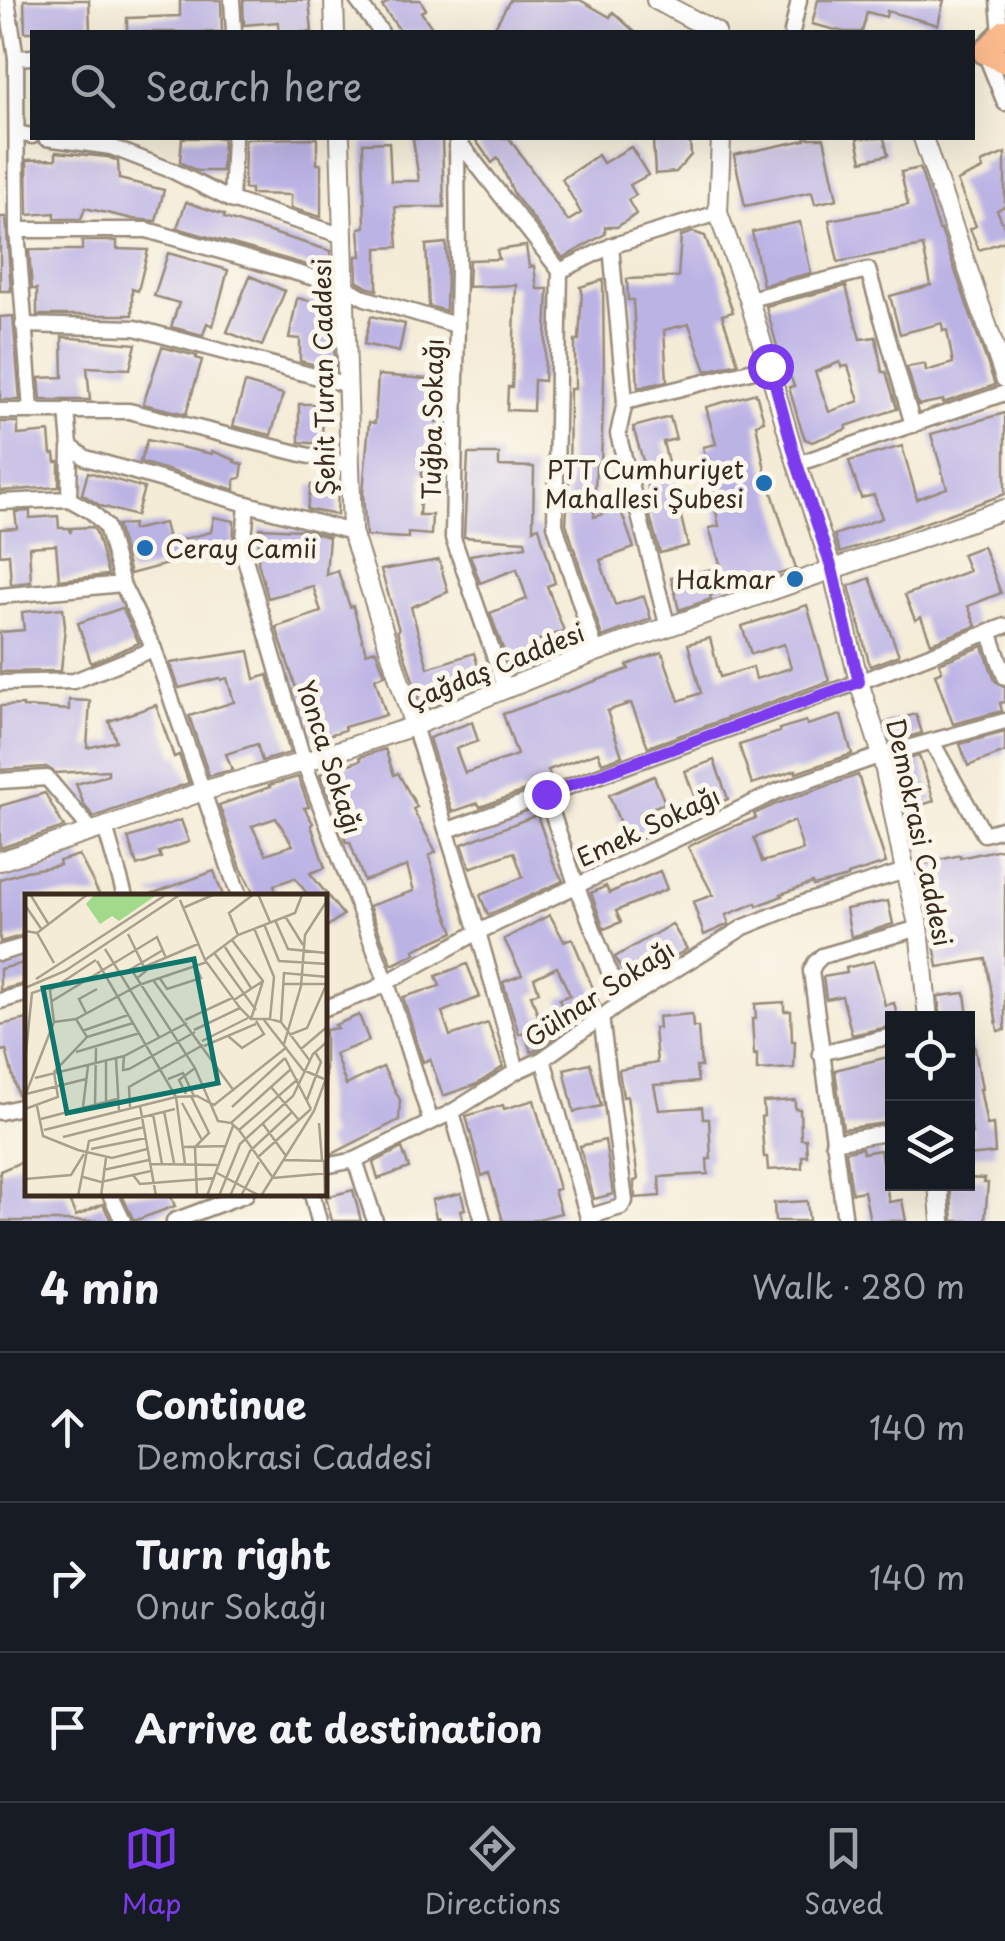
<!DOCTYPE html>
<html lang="en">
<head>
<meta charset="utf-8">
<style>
	:root { --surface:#171b24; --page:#20242c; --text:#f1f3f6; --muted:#9ea1a6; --line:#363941; --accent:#7c3aed }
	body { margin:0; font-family:"Playpen Sans",sans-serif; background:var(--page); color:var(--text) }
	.controls { position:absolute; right:30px; bottom:30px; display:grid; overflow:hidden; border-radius:0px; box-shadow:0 10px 40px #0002 }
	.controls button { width:90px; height:90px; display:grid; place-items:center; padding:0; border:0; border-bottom:2px solid var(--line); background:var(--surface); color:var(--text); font:50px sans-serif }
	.stop { position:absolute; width:30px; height:30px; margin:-22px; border:8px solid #7c3aed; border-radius:50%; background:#fff }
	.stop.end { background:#7c3aed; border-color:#fff; box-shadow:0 2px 10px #0008 }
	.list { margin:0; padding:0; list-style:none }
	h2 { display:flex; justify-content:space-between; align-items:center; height:130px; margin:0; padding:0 40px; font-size:42px }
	h2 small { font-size:32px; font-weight:400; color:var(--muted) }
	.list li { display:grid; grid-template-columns:65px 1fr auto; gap:30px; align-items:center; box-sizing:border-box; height:150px; padding:0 40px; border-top:2px solid var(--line) }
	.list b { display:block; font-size:38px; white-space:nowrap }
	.list p { margin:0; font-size:32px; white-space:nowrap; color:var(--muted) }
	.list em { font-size:32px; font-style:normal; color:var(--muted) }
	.icon { flex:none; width:55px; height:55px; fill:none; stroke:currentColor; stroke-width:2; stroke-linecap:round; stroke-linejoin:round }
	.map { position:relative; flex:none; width:1005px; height:1221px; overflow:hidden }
	.search { position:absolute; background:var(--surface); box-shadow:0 10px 40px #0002; left:30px; right:30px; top:30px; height:110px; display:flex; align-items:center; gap:25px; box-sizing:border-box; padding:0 35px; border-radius:0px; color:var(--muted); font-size:38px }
	.sheet { height:580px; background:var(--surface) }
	nav { display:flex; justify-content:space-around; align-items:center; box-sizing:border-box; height:140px; border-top:2px solid var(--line); background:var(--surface); font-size:28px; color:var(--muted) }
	nav a { display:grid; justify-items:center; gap:5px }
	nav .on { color:var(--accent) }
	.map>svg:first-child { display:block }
</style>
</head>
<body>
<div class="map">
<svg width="1005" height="1221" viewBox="0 0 1005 1221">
	<rect width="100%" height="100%" fill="#fbf7ec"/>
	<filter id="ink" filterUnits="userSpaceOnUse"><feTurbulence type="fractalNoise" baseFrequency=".01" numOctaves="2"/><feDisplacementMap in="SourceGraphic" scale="20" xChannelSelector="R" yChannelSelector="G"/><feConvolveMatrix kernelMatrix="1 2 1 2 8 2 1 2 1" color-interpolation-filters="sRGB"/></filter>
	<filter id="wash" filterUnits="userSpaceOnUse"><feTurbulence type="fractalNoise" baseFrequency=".0048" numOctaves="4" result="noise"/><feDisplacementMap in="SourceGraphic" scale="40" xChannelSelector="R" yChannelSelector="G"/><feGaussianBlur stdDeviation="2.25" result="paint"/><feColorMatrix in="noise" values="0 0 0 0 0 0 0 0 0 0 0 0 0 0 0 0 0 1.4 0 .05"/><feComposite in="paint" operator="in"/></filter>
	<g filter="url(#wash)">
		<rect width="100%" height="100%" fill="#f4ecd7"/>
		<g id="blocks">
			<g fill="#bcb3e5" fill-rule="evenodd">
				<polygon points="24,0 89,0 90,32 25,32"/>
				<polygon points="180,0 221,0 222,32 127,32 127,18 180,16"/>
				<polygon points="243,0 309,0 312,32 279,32 278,22 244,25"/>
				<polygon points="391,0 420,0 426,9 421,12 435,32 401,32 382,6"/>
				<polygon points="510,0 580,0 610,17 613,12 635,32 492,32"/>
				<polygon points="818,0 944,0 938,25 887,11 886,17 867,12 862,32 844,32 812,24"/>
				<polygon points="182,138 223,138 222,171 197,171 180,162"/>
				<polygon points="427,138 442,138 444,207 395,207 398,247 377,248 377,290 369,288 357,281 356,256 361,256 359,228 365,227 363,143 389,142 391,181 419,181 413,139"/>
				<polygon points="474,138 509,138 568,221 581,213 562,179 598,155 603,163 631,147 648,175 630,185 636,195 628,200 636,214 617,227 605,227 605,234 563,258 514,194 498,158 492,163"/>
				<polygon points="665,138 682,138 682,142 690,141 691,155 676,172 655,174 653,141 665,141"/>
				<polygon points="805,138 824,138 837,199 815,204 812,192 745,206 734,155 805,140"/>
				<polygon points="857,138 884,138 888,155 862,161"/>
				<polygon points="245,139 317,138 317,164 321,164 321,217 291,208 291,195 251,194 251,189 244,189"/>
				<polygon points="56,152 108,157 118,161 119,179 164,190 156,221 133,219 85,208 81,219 55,219 55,213 28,215 27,160 56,159"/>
				<polygon points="1005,153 1005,206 997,210 1005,229 1005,241 979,250 970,229 976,226 957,181 983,169 981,163"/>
				<polygon points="920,168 939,230 941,230 995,385 943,403 943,400 918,405 907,367 925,364 926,371 953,363 947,330 943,331 942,323 900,334 890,296 931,285 923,246 838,262 829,220 908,205 901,172"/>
				<polygon points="186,202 225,215 224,218 331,251 328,271 177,228"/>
				<polygon points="0,217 6,217 11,291 0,291"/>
				<polygon points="800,222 811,273 763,285 752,232"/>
				<polygon points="693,232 705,236 733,312 722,315 738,363 706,371 689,324 664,330 667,381 638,388 633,300 628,300 627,279 678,277 681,236"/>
				<polygon points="82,241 117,241 117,249 148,250 138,291 132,289 132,315 37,315 37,289 32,289 29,250 82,250"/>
				<polygon points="446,243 447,268 446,311 429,306 426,245"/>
				<polygon points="526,246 529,267 534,266 537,289 548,289 544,381 534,380 533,411 507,410 508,387 512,387 516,285 468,287 469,260 499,259 497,250"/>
				<polygon points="168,253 228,270 213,326 207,323 203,335 171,327 179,303 154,296"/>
				<polygon points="250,276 285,291 262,346 227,332"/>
				<polygon points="603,280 604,382 601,463 596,463 594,517 620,508 634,548 600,560 615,605 644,596 651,619 602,637 566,523 569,483 570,389 575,389 575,340 579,340 582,290 580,287"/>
				<path d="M846,286l14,53 16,-2 6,35h4l11,37 -51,17 1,3 -35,13 -7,-3 -6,-17 -10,-35 5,-1 -14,-37 -2,1 -12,-44zM840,362l1,5 7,-1 11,35 -30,11 -14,-40z"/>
				<polygon points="297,298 333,306 333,321 328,341 334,343 335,370 300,361 300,339 289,338"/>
				<polygon points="13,316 20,400 0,400 0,317"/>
				<polygon points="371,316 405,324 399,352 364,344"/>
				<polygon points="62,337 136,344 130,369 87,367 90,400 41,400 39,378 63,377"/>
				<polygon points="162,347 197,356 196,358 202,360 186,414 143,404"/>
				<polygon points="378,375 439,380 436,422 444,423 441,473 422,472 419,515 432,515 431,535 408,533 408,538 366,536 363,493 369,422 375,423"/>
				<polygon points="245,383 283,394 271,435 233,426"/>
				<polygon points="756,393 764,421 756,424 765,470 796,569 710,595 711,599 679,610 671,578 721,567 709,528 719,526 703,447 716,444 706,407"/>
				<polygon points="299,404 323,404 322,444 299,442"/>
				<polygon points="1005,413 1005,494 840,553 834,535 882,518 874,495 861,498 849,461 902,446 917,499 947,488 931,434"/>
				<polygon points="670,417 676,439 663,442 688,546 660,553 648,509 653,508 642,465 644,464 633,427"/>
				<polygon points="0,422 18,422 18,435 49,432 51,454 55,454 56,462 59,462 59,487 0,491"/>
				<polygon points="147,440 212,454 212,451 235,460 234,462 243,464 241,478 235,479 235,490 140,462"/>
				<polygon points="468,454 499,454 499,466 534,467 533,529 539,527 555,583 547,586 564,631 531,643 537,663 511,671 490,613 527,599 517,569 480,583 470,555 526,546 525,541 464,537"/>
				<polygon points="88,472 144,488 136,516 101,506 82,494"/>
				<polygon points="311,485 338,490 337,515 307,509"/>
				<polygon points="30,511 30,518 58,516 59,528 70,528 70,533 72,528 92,527 96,532 108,575 59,580 56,545 29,547 31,582 11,584 9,554 0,555 0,529 17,528 15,512"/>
				<polygon points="214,517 234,521 233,557 214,562 213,557 187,564 186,559 130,574 117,525 133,524 132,530 164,523 169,543 211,532"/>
				<polygon points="260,528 302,530 329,537 326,575 338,571 350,607 353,606 366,653 376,650 385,675 375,678 386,715 344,727 345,730 313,740 276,627 321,612 313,586 268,598 258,562"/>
				<polygon points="983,546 1001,593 968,606 976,626 931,643 921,617 915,620 905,595 969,571 962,554"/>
				<polygon points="439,560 448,592 411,607 428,668 474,653 483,683 450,694 451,698 422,709 397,631 399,630 381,570"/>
				<polygon points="870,578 899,655 870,666 849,586"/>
				<polygon points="807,605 829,681 648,747 631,703 607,711 622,756 602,763 598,752 548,770 552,781 480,807 478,803 452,812 429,738 472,722 478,741 456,749 465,773 517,755 503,714 629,669 627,665 662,652 679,701 701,693 688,644 710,638 720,677 753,667 756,679 791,668 784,644 751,654 742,626"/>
				<polygon points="63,608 65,626 61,671 0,672 0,632 24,630 22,612"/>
				<polygon points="122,608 139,643 91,663 78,623"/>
				<polygon points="983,646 995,681 1005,687 1005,702 1000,703 1002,711 953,724 935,674 942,671 939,663"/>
				<polygon points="249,651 255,679 268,675 290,753 262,761 257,744 226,754 232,770 209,776 189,716 234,702 227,678 221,680 220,678 179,688 170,663"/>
				<polygon points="69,700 90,701 87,748 116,741 109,721 156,705 174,757 179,755 189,783 94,817 84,805 76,784 108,775 108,770 56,773 46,767 0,770 0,706 23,705 23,707 69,710"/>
				<polygon points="916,714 922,733 891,742 885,723"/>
				<polygon points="841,715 852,754 796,773 796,770 752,784 739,745 780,732 779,729 806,721 807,725"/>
				<polygon points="1005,732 1005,752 968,766 960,744"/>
				<polygon points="385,749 394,775 398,773 417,807 413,809 436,852 429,856 444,907 454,932 414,950 415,954 392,965 369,906 414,891 407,866 364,881 350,842 346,842 333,799 330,800 320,774 361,760 360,757"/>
				<polygon points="919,756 934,801 907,810 896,762"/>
				<polygon points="714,760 728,799 699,810 685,771"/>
				<path d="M858,775l28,88 -38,12v2l-35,9 -1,-3 -31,11 1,2 -25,10 -1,-3 -30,12 3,9 -25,11 -11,-33 20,-7 -25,-48 28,-14 40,-15 -2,-4 22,-10zM794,821l9,29 -41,12 -8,-24z"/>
				<polygon points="654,776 665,803 641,812 650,835 628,844 609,795"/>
				<path d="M298,777l11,30 -5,1 9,15 -2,2 14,43 -15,5 33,42 -18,13v-32h-16l-14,-18 -21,7 3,11h-22l-14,-28 -22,-63 51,-18 -1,-2zM276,818l17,27 -27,9 -14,-28z"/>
				<polygon points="45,793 64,827 0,848 0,806"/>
				<polygon points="537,815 554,864 563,881 488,915 480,895 523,877 514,852 470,868 462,844"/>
				<polygon points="181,820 189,842 159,852 161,858 137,866 128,838"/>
				<polygon points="1005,848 1005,1030 998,1031 986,959 938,967 933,939 937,938 919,865 960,855 960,858"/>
				<polygon points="79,855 100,896 28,896 28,934 0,942 0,879 26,871 60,865 59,861"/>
				<polygon points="214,871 223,896 152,896 151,894"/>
				<polygon points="660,871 667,889 616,911 621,922 604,929 591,893 606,886 609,893"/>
				<polygon points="888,901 893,924 851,937 846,909"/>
				<path d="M550,915l14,26 8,-3 28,67 -61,44 -8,3 -7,-20 -5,2 -16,-52 19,-7 -18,-36zM557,967l13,28 -11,4 4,10 -24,9 -8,-23 8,-3 -5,-14z"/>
				<polygon points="672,924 687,949 629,985 615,957"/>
				<polygon points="874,961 885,1005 894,1003 898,1018 892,1018 892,1026 852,1035 842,996 826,999 823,977 847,973 846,968"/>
				<polygon points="28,962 28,983 0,990 0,969"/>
				<polygon points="467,964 480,997 442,1012 450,1036 488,1023 503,1067 477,1084 443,1096 430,1059 423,1062 403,997 440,986 436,976"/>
				<polygon points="965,993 968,1018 940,1018 938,996"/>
				<polygon points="784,1002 784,1011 791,1011 792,1041 795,1041 794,1068 757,1070 757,1054 754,1055 752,1019 756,1019 755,1004"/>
				<polygon points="692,1014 693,1027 698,1027 701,1067 696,1067 698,1082 654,1085 659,1110 702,1107 703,1119 709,1119 711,1159 707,1159 708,1174 659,1177 660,1196 635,1198 634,1181 638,1180 627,1096 623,1097 619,1070 657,1063 654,1028 659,1028 658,1017"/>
				<polygon points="359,1015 369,1041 335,1054 346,1085 383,1067 400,1100 399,1120 332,1154 325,1141 330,1137 325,1124 325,1030 337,1028 335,1025"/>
				<polygon points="28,1019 28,1095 18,1096 6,1050 0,1051 0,1025"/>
				<polygon points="968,1044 974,1044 982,1089 980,1089 987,1125 993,1124 995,1153 968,1156 968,1135 972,1134 968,1106"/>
				<polygon points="892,1056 892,1122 843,1129 835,1070"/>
				<polygon points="590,1063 601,1106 574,1112 564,1069"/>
				<polygon points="534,1100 559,1189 554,1190 561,1213 531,1221 503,1221 489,1173 482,1176 466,1116 503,1105 504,1109"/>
				<polygon points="795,1100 795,1109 800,1109 801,1139 806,1139 807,1156 802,1156 802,1168 768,1170 767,1157 764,1157 761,1117 764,1116 763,1102"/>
				<polygon points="605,1140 613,1194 594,1199 580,1146"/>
				<polygon points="402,1148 409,1168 378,1179 373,1163"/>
				<polygon points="862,1148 863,1153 880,1150 889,1202 902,1200 906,1221 870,1221 864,1191 852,1193 846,1151"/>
				<polygon points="28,1159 28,1194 66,1194 76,1216 103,1204 111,1221 0,1221 0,1171"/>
				<polygon points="968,1178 985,1179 984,1183 988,1183 985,1221 953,1221 950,1184 968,1184"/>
				<polygon points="353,1190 361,1221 332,1221 326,1197"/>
				<polygon points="461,1193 465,1209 461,1210 463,1221 440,1221 439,1217 436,1218 432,1200"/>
				<polygon points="125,1194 170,1194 175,1206 134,1221 122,1195"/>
				<polygon points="807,1201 809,1221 775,1221 774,1203"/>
			</g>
		</g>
	</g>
	<g filter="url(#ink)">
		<use href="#blocks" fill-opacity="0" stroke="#988b7a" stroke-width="2.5"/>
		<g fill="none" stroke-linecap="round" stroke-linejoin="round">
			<defs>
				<g id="minor">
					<polyline points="7,0 16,58 17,230 31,410"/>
					<polyline points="232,0 234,32"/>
					<polyline points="357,0 381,32"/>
					<polyline points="998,0 1001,34"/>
					<polyline points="792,32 799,0"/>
					<polyline points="985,53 1005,103"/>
					<polyline points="16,58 32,57"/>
					<polyline points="17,133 32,136"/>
					<polyline points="46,138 111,147 173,171 231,200 344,236"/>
					<polyline points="456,138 560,271 611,246 718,213"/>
					<polyline points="457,140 458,268 453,538 506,690"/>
					<polyline points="231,200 234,138"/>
					<polyline points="17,230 147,230 346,287 365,298 456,325"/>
					<polyline points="611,246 625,402 618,434 668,628"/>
					<polyline points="560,271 555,525 596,652"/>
					<polyline points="749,299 868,270 913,425"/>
					<polyline points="23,325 135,328 348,385"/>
					<polyline points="625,402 770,366"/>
					<polyline points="67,410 70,446 69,499"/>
					<polyline points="0,411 129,411 350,466"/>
					<polyline points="70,446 86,458 247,504"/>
					<polyline points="797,464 1005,393"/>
					<polyline points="0,502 69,499 92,512 106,526 122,584 154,649 239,896"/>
					<polyline points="352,532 247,504 243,552 304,762 387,983 431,1122"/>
					<polyline points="0,596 122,584"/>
					<polyline points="989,631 1005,677"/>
					<polyline points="0,683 74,681 154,649"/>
					<polyline points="414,726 478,932 517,1071"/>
					<polyline points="932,742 984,834 1005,828"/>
					<polyline points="0,781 47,778 92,831"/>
					<polyline points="546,795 576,884 621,1003"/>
					<polyline points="105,827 125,896"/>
					<polyline points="448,830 859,682 1005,626"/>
					<polyline points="0,953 28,945"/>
					<polyline points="0,1001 28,993"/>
					<polyline points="325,1008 373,990 478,932 778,791 882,755 1005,721"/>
					<polyline points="820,1053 892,1036"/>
					<polyline points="543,1059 589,1221"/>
					<polyline points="0,1112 28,1105"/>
					<polyline points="452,1112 483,1221"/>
					<polyline points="833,1142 892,1132"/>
					<polyline points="355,1160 375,1221"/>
					<polyline points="325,1166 355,1160 452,1112 517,1071 543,1059 621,1003 744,927 806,902 905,871"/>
					<polyline points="110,1194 123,1221"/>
					<polyline points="312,1194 319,1221"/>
					<polyline points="588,1217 621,1207 625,1201 601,1017"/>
					<polyline points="174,1221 246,1194"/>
					<polyline points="845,1221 811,971 815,963 822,956 919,928"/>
				</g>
				<g id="tertiary">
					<polyline points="334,0 335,32"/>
					<polyline points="656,0 716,32"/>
					<polyline points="340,138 352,532 414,726"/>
					<polyline points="721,138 718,213 749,299 797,464 832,569 859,682 882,755 905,871 919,928 928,1018"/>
					<polyline points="923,138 1005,378"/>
					<polyline points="0,861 105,827 203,791 304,762 414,726 596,652 1005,509"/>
					<polyline points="938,1184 941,1221"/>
				</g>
				<polyline id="trunk" points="1005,31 984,52 1005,62"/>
			</defs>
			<use href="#minor" stroke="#988b7a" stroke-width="19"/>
			<use href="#tertiary" stroke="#988b7a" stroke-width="22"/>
			<use href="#trunk" stroke="#988b7a" stroke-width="28"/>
			<use href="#minor" stroke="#fff" stroke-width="14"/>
			<use href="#tertiary" stroke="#fff" stroke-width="18"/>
			<use href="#trunk" stroke="#fbbb8d" stroke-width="22"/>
		</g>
	</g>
	<g fill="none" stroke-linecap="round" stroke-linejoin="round" filter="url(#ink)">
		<polyline stroke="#7c3aed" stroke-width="12" points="546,794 859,682 832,569 797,464 770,366"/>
	</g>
	<g fill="#1f6fb2" stroke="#fbf7ec" stroke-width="4">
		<circle cx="764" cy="483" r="10"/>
		<circle cx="145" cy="548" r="10"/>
		<circle cx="795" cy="579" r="10"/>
	</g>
	<g text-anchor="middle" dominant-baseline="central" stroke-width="10" stroke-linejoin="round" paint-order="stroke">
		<g font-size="25" fill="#3b2a1e" stroke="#fbf7ec">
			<text transform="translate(323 377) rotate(-91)">Şehit Turan Caddesi</text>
			<text transform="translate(432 419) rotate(-89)">Tuğba Sokağı</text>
			<text transform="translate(495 666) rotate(-22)">Çağdaş Caddesi</text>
			<text transform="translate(330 757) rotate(72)">Yonca Sokağı</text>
			<text transform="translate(648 826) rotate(-25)">Emek Sokağı</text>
			<text transform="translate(920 832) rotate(78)">Demokrasi Caddesi</text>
			<text transform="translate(599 993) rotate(-33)">Gülnar Sokağı</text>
		</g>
		<g font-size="25" fill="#3b2a1e" stroke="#fbf7ec" text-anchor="end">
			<text x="744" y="469">PTT Cumhuriyet<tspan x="744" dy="29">Mahallesi Şubesi</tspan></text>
			<text x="165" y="548" text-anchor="start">Ceray Camii</text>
			<text x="775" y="579">Hakmar</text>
		</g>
	</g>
	<g transform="translate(25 894)">
		<rect width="302" height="302" fill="#f4ecd7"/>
		<path d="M70,0h63l-39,27 -7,-5 -12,8 -14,-20z" fill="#a3d98a"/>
		<path fill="none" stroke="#aa9e8d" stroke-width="2.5" d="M5,0l19,31M233,0l12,28M155,6l25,60 35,48 11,11h19M0,11l17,25M158,14l32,-14M260,22l18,29M250,26l13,29 38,4 2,5M239,30l15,37 49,3M229,34l20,49 -4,42M0,37l12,2 17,30M12,39l51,-39M103,40l18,37 -10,8M213,41l-9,-22 25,-19M207,46l31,41 -12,38M200,53l26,41M80,55l54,88M190,60l41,56M180,66l33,-25 57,-22 7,-18M72,67l79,136M119,73l54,-23M106,75l64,99 23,53 13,2 60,-54M96,81l42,-25M134,83l8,12 34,-11 -5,-11M11,85l131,-85M128,86l81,111M259,90h44M0,94l40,-17 116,-77M209,106l29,-19M27,107l105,-64 9,21M61,119l-7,-14 18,-10M245,125l11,3 29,39M160,126l47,-22M239,126l39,50 21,9M29,128l22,-3 63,-34 68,-23M256,128l3,-49 44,4M169,136l46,-22M57,137l46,-16M264,141l18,-7 21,-47M203,142l14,12 22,-14 -8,-13M62,143l46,-14M177,147l46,-23M259,150l17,-58 4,-51 23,-36M179,152l52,-22M276,155l27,-23M51,158l64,-19M99,162l-1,14 6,-1 66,-37M260,164l26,51M91,165l3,52M81,166v42M0,168l7,-69 15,-5M10,184l89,-22 63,-33M143,185l15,-6 11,23M246,193l27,32M1,200l60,-15M161,200l-7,-14 16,-12M0,202l29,-74 -4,-32 46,-30M166,202l18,37 -14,14 2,49M151,203l9,67M282,206l14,-38 -6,-10M157,209l20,37M70,211l1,-57M12,212l6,30 35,14 34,8 35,-9M115,212l16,90M58,213l5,-41M105,213l-1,-20 74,-42M207,213l53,-49M0,215l33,-12 -4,-25 33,-35 -11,-18M139,217l10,52M128,220l9,50M16,225l76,-20M206,229l8,7 59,-51M294,229l3,37M238,230l23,32M19,236l132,-33 21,-1 17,9 73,-58M214,236l34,48 55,-5M38,243l112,-28M159,253l42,-1M66,255l55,-11M232,264l54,-49M259,266l44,1M299,267l1,35M125,270l67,1M78,276l46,-10M192,279l43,23M108,281l7,9 75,-6M58,283l18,5 50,-11M0,285l46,-4 13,-21M53,302l11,-55 55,-14M76,302l5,-38M182,302l26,-70M194,302l21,-52 53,-48 20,-42 15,-13M205,302l20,-45 42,-39M216,302l18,-34M236,302l53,-85 14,-38"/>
		<path fill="#0f766e" fill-opacity="0.15" stroke="#0f766e" stroke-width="5" d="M169,65l24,124 -151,30 -24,-125z"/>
		<rect width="302" height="302" fill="none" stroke="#3b2a1e" stroke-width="5"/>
	</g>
</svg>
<div class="controls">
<button><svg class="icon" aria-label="locate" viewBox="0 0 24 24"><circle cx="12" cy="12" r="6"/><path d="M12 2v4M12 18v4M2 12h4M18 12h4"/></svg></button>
<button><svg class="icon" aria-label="layers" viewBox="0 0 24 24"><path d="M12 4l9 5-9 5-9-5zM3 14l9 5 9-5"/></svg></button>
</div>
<div class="stop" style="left:770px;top:366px"></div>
<div class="stop end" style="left:546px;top:794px"></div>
<div class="search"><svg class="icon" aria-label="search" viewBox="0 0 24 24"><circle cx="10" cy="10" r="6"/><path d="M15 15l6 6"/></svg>Search here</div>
</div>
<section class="sheet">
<h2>4 min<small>Walk · 280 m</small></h2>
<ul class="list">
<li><svg class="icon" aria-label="ahead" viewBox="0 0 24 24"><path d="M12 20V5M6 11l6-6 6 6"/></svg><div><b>Continue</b><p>Demokrasi Caddesi</p></div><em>140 m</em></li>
<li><svg class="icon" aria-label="right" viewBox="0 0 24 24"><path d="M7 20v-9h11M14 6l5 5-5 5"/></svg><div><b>Turn right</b><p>Onur Sokağı</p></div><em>140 m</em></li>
<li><svg class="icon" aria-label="arrive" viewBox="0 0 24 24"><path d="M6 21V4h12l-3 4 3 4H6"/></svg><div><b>Arrive at destination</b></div></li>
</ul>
</section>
<nav>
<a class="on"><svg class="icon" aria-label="map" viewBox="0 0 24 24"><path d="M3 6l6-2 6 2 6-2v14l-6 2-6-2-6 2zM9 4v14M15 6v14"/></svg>Map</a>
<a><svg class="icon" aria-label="directions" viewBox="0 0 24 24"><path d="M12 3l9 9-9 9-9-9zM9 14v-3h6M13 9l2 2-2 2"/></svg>Directions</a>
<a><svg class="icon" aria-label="saved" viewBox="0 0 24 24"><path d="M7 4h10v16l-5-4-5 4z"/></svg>Saved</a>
</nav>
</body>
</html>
